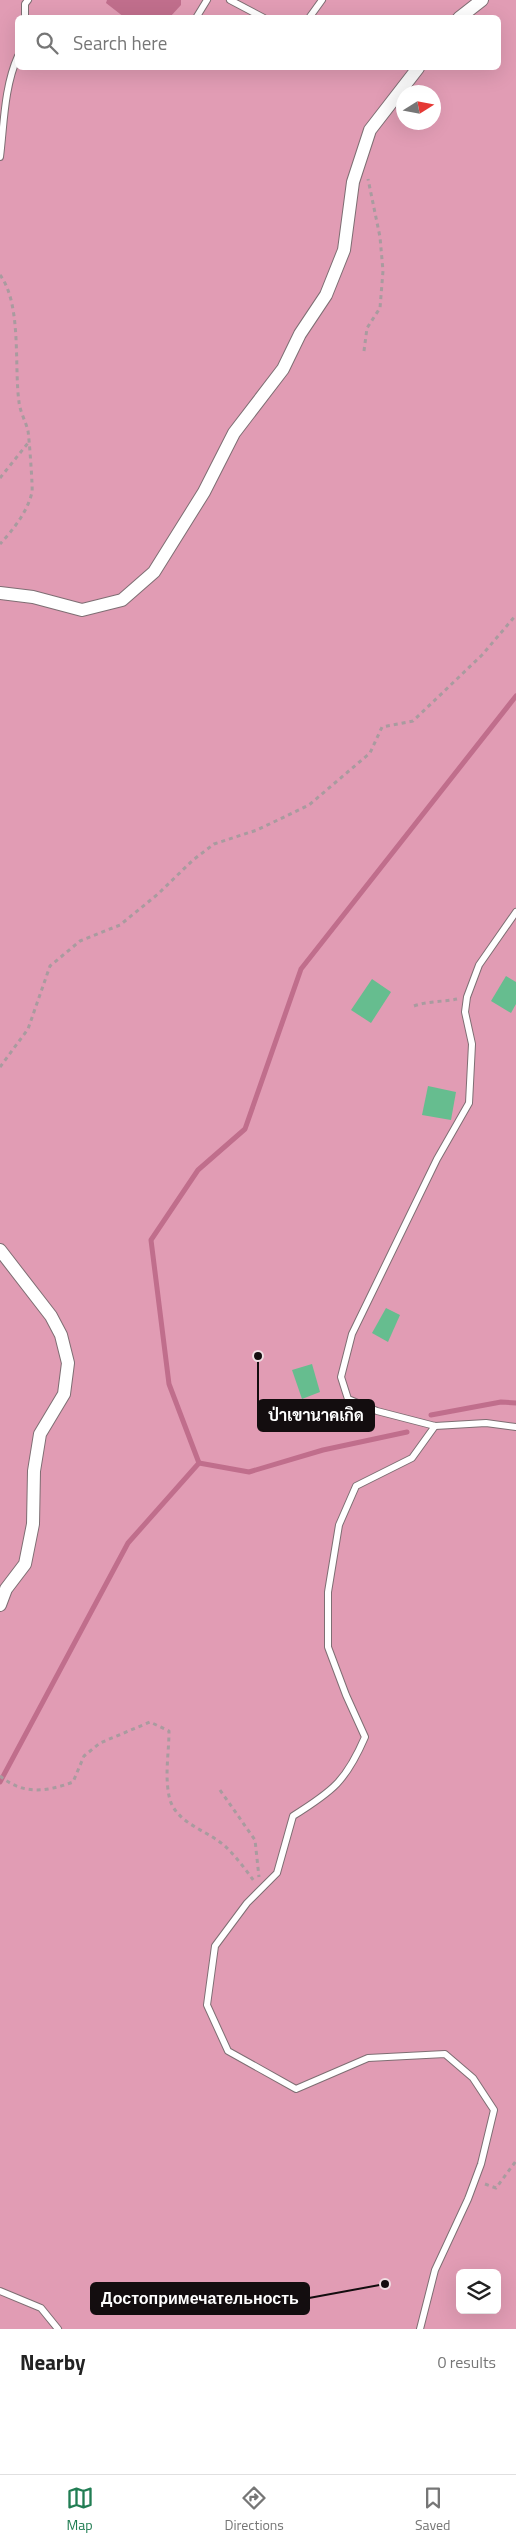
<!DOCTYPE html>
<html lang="en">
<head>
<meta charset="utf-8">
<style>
	:root { --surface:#fff; --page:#f2f2f2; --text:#222; --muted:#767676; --line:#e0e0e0; --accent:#217d53 }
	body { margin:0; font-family:"Titillium Web",Sarabun,sans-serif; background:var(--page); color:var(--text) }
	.controls { position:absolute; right:15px; bottom:15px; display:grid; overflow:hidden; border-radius:8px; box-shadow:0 5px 20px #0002 }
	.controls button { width:45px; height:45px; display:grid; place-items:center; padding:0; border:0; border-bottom:1px solid var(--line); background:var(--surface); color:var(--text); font:25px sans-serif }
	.compass { position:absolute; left:396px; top:85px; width:45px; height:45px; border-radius:50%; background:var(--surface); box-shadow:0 5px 20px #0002; rotate:79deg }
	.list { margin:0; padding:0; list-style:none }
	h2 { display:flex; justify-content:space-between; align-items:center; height:65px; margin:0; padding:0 20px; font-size:21px }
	h2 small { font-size:16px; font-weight:400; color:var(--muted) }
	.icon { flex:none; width:28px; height:28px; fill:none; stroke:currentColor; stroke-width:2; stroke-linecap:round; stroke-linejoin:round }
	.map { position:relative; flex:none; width:516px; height:2329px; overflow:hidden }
	.search { position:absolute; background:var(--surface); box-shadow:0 5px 20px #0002; left:15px; right:15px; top:15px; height:55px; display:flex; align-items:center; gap:12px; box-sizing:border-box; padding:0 18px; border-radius:8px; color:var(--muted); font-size:19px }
	.sheet { height:145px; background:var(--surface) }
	nav { display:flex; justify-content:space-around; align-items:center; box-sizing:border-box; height:70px; border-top:1px solid var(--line); background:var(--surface); font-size:14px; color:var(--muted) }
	nav a { display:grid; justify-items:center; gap:2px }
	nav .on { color:var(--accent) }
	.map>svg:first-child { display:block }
</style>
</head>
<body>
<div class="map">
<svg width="516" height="2329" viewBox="0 0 516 2329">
	<rect width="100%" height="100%" fill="#f0dee3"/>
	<path fill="#e19cb4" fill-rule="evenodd" d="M0,0h516v2329h-516zM18,18h480v50h-480zM404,92h30v30h-30zM460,2273h37v37h-37z"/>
	<polygon fill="#c06e8c" points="107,0 181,0 181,5 170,17 124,17 106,3"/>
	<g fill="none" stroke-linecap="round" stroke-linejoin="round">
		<g stroke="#c06e8c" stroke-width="5">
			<polyline points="431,1415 501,1402 516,1403"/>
			<polyline points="199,1463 249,1472 323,1450 407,1432"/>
			<polyline points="0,1782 128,1543 199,1463 169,1384 151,1240 198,1170 245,1129 301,969 516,696"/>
		</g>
	</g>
	<g fill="#66bd8f">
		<polygon points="506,976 516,982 516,1004 511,1013 491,1001"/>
		<polygon points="372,979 391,992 371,1023 351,1010"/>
		<polygon points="428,1086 456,1092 451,1120 422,1115"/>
		<polygon points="386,1308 400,1315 388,1342 372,1333"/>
		<polygon points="312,1364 320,1392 302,1399 292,1370"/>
	</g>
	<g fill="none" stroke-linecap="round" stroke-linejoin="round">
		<defs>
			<g id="lane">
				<polyline points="230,0 264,18"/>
				<polyline points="25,18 25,4 28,0"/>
				<polyline points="196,18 207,0"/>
				<polyline points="309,18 322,0"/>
				<path d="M0,157c4,-32 4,-70 18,-101"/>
				<polyline points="516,912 479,965 467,997 465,1012 472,1044 469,1103 437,1159 352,1334 341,1377 348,1399 377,1411 435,1426 486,1423 516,1427"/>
				<polyline points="0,2291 41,2308 58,2329"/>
				<path d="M420,2329l15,-59 33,-71 13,-35 13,-54 -21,-32 -28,-24 -77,4 -72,31 -68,-38 -21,-46 8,-59 32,-43 30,-30 16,-57c40,-25 53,-35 72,-79l-19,-42 -18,-48v-55l11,-67 17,-39 56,-28 23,-32"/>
			</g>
			<g id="street">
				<polyline points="459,18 482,0"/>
				<polyline points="0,593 33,597 82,610 122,600 154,572 204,492 234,433 283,369 300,334 326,295 344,250 353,182 370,130 418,68"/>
				<polyline points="0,1250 51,1316 61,1335 68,1363 64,1394 40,1434 34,1471 33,1524 25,1564 6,1589 0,1605"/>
			</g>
		</defs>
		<use href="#lane" stroke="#7e6e73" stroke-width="8"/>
		<use href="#street" stroke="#7e6e73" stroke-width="14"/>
		<g stroke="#a99b9f" stroke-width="3" stroke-dasharray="4 4" stroke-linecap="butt">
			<path d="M0,275c22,29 14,92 19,127 1,10 7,20 9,29 1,5 5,58 4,61 -4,19 -19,38 -32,52"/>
			<polyline points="364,351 367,328 380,308 383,271 380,237 368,179"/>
			<polyline points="0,478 28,443"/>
			<path d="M414,1006c14,-5 28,-4 43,-7"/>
			<polyline points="0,1067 28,1029 50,966 80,941 120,925 158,894 193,860 214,844 257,830 309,805 370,753 382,727 413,721 482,655 516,615"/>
			<path d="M0,1776c23,19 46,16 73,6l11,-26 16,-13 50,-21 19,9c0,23 -5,46 1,69 8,25 40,31 57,48 10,10 19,22 27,33"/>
			<polyline points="220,1790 255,1840 259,1877"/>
			<polyline points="485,2184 496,2188 516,2161"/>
		</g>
		<use href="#lane" stroke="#fff" stroke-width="6"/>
		<use href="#street" stroke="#fff" stroke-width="12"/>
	</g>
	<path fill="none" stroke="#130d0f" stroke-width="2" d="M258 1356L258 1415M385 2284L309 2298"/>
	<g fill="#130d0f" stroke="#f0dee3" stroke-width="2">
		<circle cx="258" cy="1356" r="5"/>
		<circle cx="385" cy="2284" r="5"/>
	</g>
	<g fill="#130d0f" stroke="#130d0f" stroke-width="2">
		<rect x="258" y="1400" width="116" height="31" rx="5"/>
		<rect x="91" y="2283" width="218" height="31" rx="5"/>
	</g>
	<g font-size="16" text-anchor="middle" font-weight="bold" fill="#fff">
		<text x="316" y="1421">ป่าเขานาคเกิด</text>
		<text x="200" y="2304">Достопримечательность</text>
	</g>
</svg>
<div class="controls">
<button><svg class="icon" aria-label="layers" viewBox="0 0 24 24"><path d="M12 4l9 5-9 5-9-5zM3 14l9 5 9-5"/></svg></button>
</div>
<svg class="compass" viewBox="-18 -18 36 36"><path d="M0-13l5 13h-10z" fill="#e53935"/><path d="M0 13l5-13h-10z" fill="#767676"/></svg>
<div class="search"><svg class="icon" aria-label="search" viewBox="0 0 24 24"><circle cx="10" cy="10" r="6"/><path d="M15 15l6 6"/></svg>Search here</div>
</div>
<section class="sheet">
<h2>Nearby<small>0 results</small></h2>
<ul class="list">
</ul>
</section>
<nav>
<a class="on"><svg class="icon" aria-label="map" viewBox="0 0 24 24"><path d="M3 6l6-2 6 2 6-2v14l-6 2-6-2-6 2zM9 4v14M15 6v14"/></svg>Map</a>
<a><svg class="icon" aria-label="directions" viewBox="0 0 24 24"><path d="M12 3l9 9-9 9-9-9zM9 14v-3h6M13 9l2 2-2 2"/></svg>Directions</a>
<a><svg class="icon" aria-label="saved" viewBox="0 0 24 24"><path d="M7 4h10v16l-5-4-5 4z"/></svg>Saved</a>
</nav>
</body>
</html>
